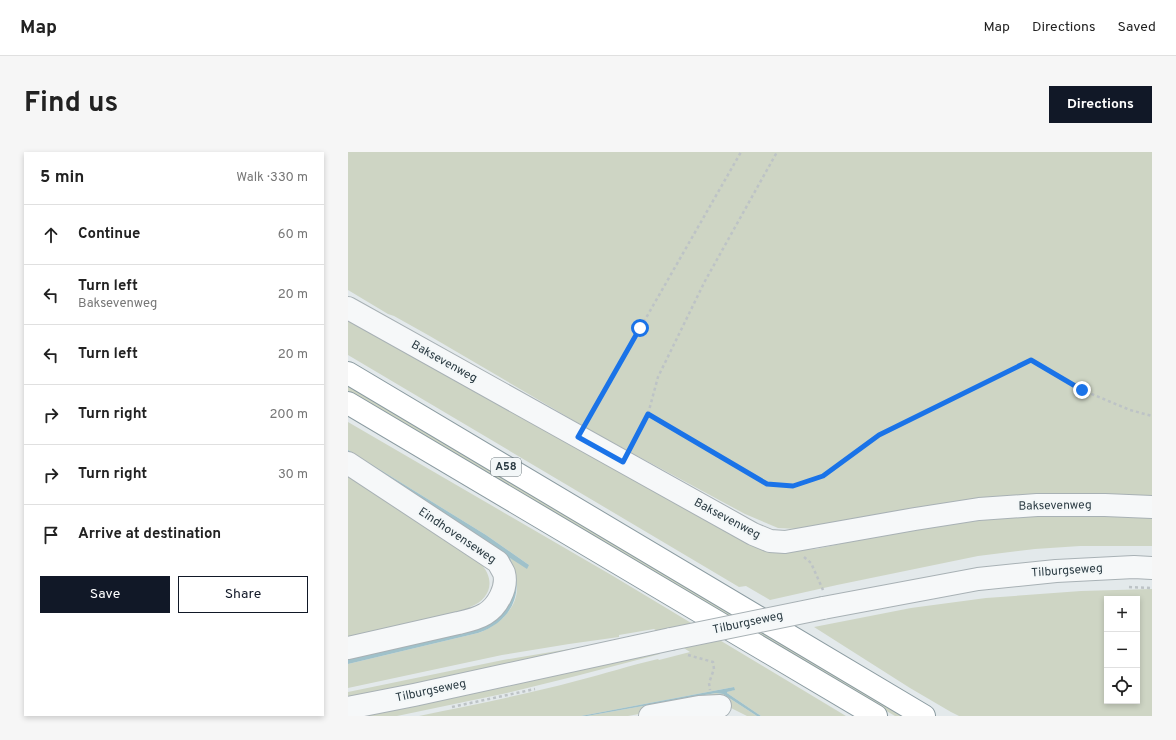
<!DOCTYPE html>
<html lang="en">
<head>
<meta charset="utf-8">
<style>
	:root { --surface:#fff; --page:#f6f6f6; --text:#222; --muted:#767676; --line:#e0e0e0; --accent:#111827 }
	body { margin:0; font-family:Overpass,sans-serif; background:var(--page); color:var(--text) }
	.controls { position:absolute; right:12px; bottom:12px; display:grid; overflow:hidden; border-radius:0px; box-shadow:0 2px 6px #0003 }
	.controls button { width:36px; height:36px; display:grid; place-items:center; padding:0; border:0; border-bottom:1px solid var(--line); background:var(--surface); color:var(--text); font:20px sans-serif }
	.stop { position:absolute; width:12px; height:12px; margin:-9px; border:3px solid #1a73e8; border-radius:50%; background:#fff }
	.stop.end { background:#1a73e8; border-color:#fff; box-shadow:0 1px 4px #0008 }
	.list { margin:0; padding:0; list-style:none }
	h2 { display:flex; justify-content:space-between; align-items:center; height:52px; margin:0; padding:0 16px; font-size:17px }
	h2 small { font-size:13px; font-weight:400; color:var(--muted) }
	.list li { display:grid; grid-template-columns:26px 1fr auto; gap:12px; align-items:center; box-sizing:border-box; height:60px; padding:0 16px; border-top:1px solid var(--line) }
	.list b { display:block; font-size:15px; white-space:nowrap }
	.list p { margin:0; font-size:13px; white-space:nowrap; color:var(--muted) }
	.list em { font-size:13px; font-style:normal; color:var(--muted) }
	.actions { display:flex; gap:8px; padding:12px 16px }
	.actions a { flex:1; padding:9px 0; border:1px solid var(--accent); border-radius:0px; text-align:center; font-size:14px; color:var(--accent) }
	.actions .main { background:var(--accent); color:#fff }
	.icon { flex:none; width:22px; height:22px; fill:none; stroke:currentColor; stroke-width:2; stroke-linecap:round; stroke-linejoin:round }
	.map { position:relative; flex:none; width:804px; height:564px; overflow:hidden; border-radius:0px }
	header { display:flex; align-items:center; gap:24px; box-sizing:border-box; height:56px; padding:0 20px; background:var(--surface); border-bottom:1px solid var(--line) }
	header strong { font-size:19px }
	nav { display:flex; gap:22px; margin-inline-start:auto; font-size:14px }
	.intro { display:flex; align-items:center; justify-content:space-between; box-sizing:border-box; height:96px; padding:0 24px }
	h1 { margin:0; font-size:28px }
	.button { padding:10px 18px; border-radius:0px; background:var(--accent); color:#fff; font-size:14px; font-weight:700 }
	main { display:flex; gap:24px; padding:0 24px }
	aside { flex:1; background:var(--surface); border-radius:0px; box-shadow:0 2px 6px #0003 }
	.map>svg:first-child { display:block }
</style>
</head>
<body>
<header>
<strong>Map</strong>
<nav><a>Map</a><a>Directions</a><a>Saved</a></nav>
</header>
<div class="intro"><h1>Find us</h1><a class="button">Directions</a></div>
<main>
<aside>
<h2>5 min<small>Walk · 330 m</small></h2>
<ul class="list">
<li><svg class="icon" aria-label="ahead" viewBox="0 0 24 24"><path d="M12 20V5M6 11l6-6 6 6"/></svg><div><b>Continue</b></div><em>60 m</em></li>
<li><svg class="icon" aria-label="left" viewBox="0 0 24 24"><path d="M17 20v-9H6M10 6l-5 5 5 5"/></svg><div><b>Turn left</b><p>Baksevenweg</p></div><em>20 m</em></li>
<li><svg class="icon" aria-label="left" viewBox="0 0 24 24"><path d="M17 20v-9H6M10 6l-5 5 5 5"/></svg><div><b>Turn left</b></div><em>20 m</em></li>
<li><svg class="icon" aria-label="right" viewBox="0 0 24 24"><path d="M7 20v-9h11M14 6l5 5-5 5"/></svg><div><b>Turn right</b></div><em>200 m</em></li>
<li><svg class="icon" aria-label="right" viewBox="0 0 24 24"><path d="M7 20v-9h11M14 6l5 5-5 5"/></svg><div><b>Turn right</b></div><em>30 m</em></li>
<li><svg class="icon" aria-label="arrive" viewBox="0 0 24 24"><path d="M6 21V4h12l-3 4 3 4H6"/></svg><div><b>Arrive at destination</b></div></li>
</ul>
<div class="actions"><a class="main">Save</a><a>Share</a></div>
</aside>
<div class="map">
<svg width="804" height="564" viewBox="0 0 804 564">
	<rect width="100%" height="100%" fill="#e3e9eb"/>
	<g fill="#ced5c4" fill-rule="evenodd">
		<polygon points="0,0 804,0 804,346 449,377 430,376 397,362 247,281 80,183 46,164 40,162 0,138"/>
		<polygon points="0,163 440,399 468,397 520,386 588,374 637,368 685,364 744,363 804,364 804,394 732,394 687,397 630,404 489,433 422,448 398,434 391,435 0,203"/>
		<polygon points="0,232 559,564 547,564 0,239"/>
		<path d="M0,270l265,154 233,140h-85l-34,-23v-1l7,-2v-3l-153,29h-162c52,-11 105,-21 157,-35 28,-7 55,-16 82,-22l1,1 31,-8 -36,-23 -35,6v2l-50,7 -67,11 -154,33v-24l130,-31c18,-6 39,-23 39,-45 0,-4 -2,-8 -2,-12 -1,-7 -2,-12 -5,-18l19,7 -43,-30 -138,-85z"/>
		<path d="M0,319l139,88c19,20 12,46 -13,55l-126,30zM134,408c21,16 15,45 -11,51l-1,-4c22,-8 26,-29 9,-45z"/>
		<path d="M804,437v127h-193l-8,-4 -41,-24 -96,-61 97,-19 75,-10 95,-7zM759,447h30v102h-30z"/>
		<polygon points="262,491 0,549 0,540 155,508 221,497"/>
		<polygon points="311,499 312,502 228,524 159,541 49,564 7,564"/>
		<polygon points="368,541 375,542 409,564 399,564 375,552 339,553 280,564 239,564"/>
	</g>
	<g fill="#9fc1ca">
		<path d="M0,298l138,85 43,30 -2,4 -17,-11c16,33 2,64 -32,75l-130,31v-7l109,-27 54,-49 -163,-124z"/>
		<polygon points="386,535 387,538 379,540 379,541 413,564 409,564 375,542 368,541 239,564 233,564"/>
	</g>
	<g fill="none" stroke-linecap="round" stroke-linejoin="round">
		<defs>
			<g id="minor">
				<polyline points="0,156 405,382 422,389 437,390 567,367 631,357 689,353 757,353 804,355"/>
				<path d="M0,311l150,99c2,4 4,7 6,11 4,15 -7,34 -19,41 -8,5 -18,7 -27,9l-110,25"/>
				<polyline points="475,456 630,427 708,419 786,415 804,416"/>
				<polyline points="0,556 66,543 323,487"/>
				<polyline points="302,564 351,555 372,554"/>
			</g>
			<g id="highway">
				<polyline points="0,221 576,564"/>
				<polyline points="0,251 528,564"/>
			</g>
		</defs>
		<use href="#minor" stroke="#a8b1b5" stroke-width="24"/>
		<use href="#highway" stroke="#8b9ba1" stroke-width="24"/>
		<g stroke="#bdc3c6" stroke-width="2.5" stroke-dasharray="3 3" stroke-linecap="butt">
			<polyline points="300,262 419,332 445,334 475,324 531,283 683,208 734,238 782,258 804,264"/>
			<polyline points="239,269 393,0"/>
			<polyline points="284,294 300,262 310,225 357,129 429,0"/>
			<polyline points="456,405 463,411 475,438"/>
			<polyline points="781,435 804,436"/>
			<polyline points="340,503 365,510 366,517 361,531 362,538"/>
			<polyline points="104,555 187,537"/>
		</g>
		<use href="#minor" stroke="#f6f8f9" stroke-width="22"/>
		<use href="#highway" stroke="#fff" stroke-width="22"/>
		<defs>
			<polyline id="minor-bridge" points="323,487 475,456"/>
		</defs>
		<use href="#minor-bridge" stroke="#a8b1b5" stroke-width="24" stroke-linecap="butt"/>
		<use href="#minor-bridge" stroke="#f6f8f9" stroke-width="22"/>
	</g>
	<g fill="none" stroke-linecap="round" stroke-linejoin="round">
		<polyline stroke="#1a73e8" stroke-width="5" points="292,176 230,285 275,310 300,262 419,332 445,334 475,324 531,283 683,208 734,238"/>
	</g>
	<g text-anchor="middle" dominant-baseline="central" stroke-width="4" stroke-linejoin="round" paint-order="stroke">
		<rect fill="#f3f7f8" stroke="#677379" stroke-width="1" x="143" y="306" width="30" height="18" rx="3"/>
		<g font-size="11" font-weight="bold" fill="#2b3b43">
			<text x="158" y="315">A58</text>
		</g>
		<g font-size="12" fill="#2b3b43" stroke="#f3f7f8">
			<text transform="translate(96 210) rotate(29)">Baksevenweg</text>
			<text transform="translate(707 354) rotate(-1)">Baksevenweg</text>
			<text transform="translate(379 367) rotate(28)">Baksevenweg</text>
			<text transform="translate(109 384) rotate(34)">Eindhovenseweg</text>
			<text transform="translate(719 419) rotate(-4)">Tilburgseweg</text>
			<text transform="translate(400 471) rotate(-12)">Tilburgseweg</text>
			<text transform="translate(83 539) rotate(-12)">Tilburgseweg</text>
		</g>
	</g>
</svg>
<div class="controls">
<button>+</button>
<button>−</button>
<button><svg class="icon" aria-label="locate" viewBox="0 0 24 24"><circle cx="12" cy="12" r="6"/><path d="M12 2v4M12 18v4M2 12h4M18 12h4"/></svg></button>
</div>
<div class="stop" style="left:292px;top:176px"></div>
<div class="stop end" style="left:734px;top:238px"></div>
</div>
</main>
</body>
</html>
